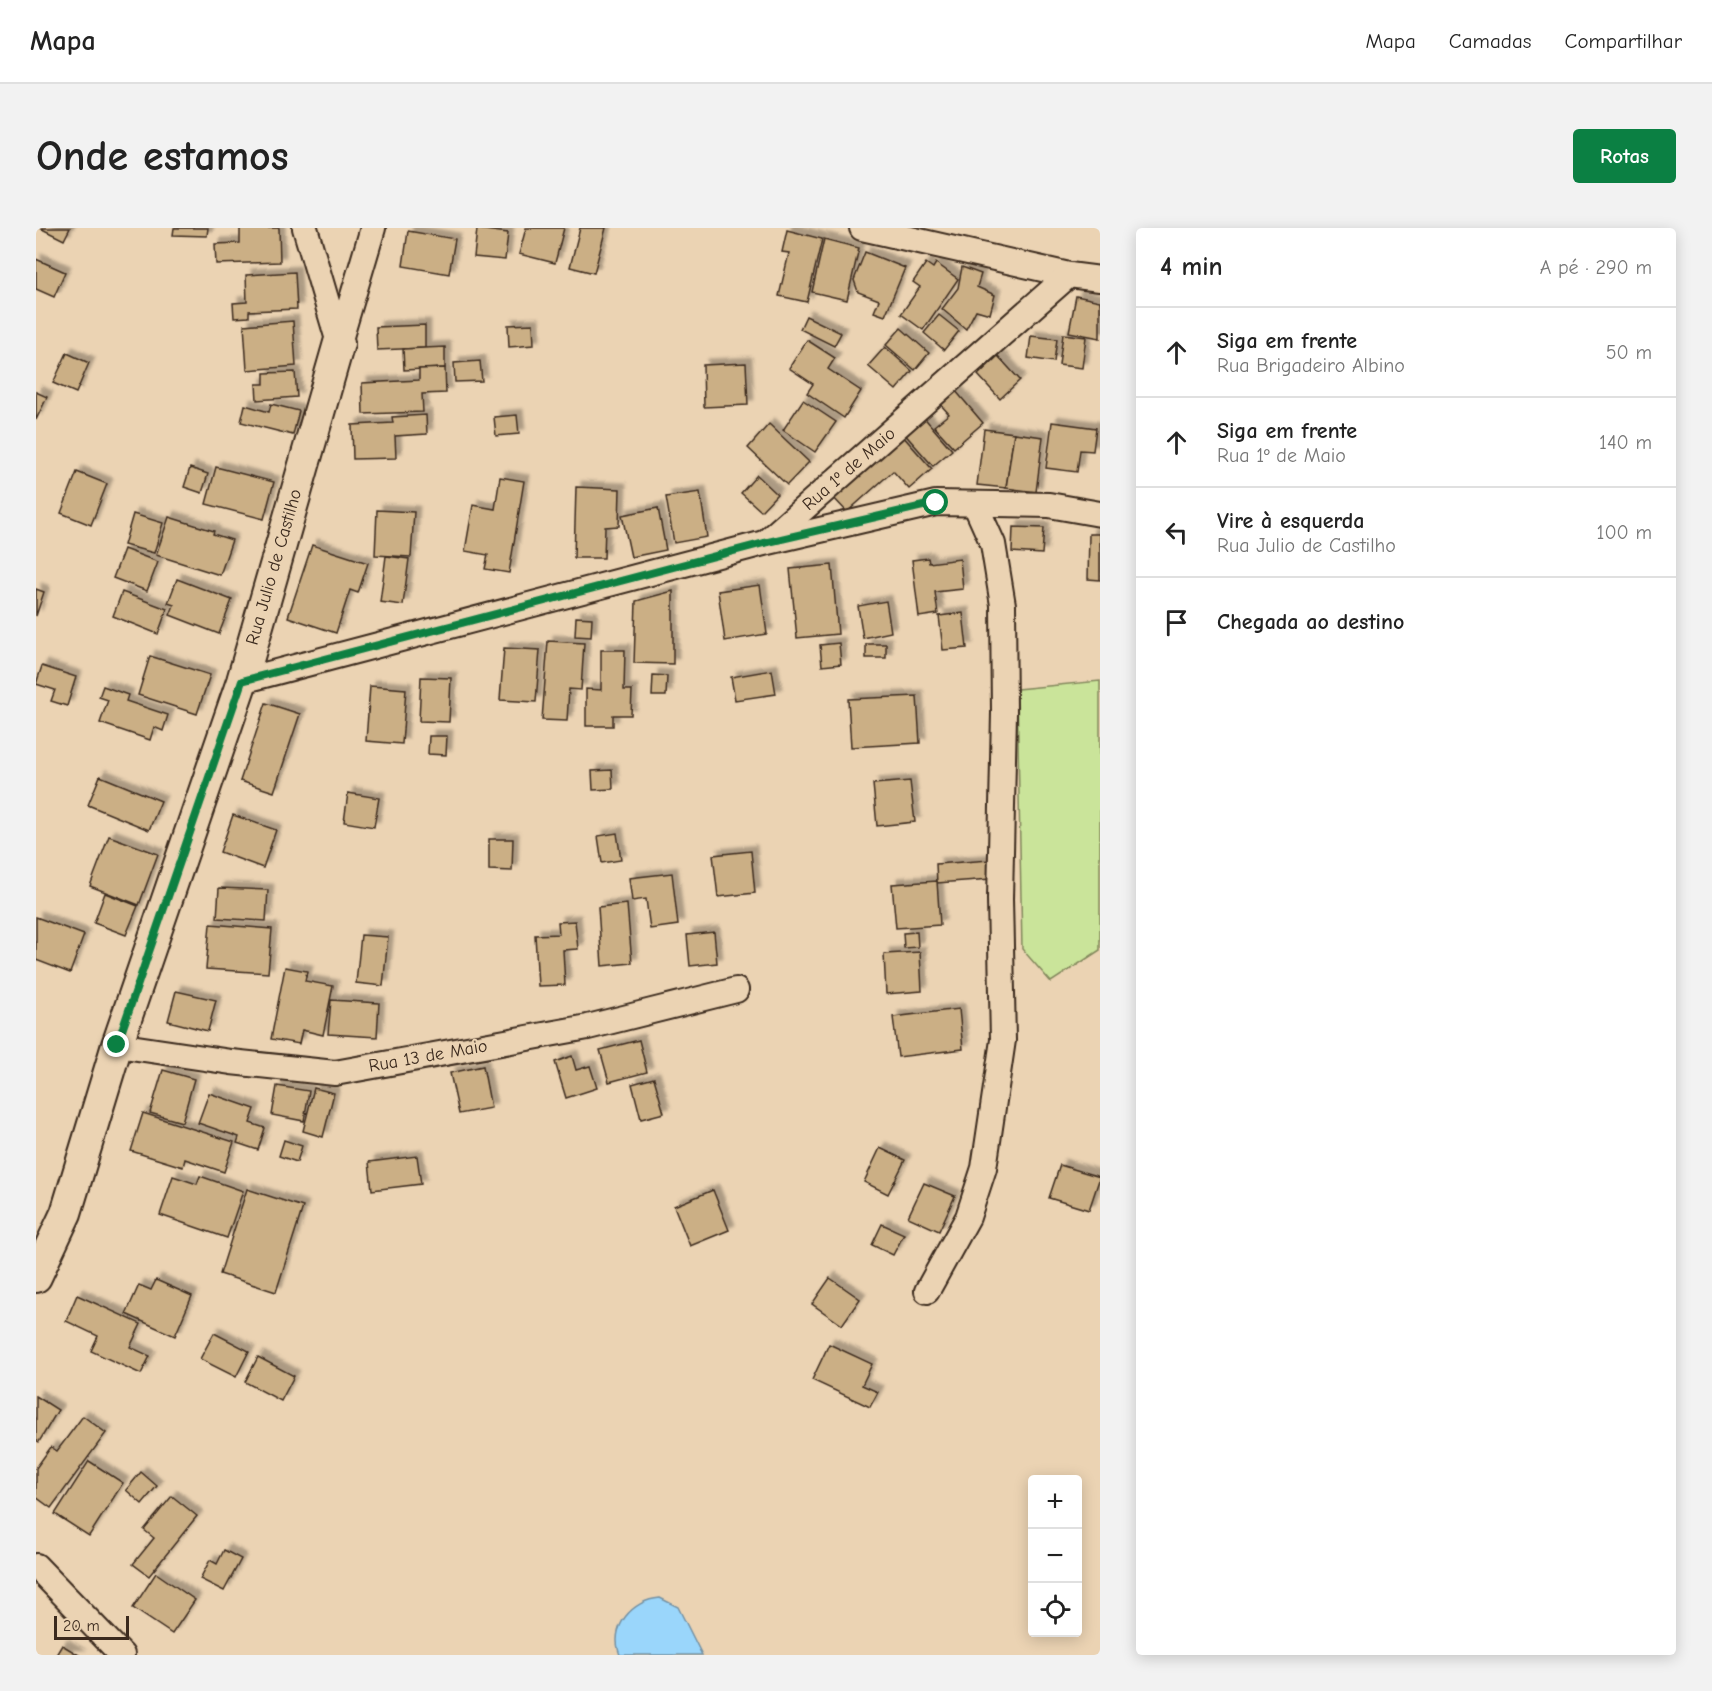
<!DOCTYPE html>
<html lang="pt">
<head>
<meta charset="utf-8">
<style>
	:root { --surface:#fff; --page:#f2f2f2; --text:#222; --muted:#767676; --line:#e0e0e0; --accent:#0b8043 }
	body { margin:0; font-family:"Comic Neue",sans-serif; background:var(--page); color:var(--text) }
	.controls { position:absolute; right:18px; bottom:18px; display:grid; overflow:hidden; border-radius:6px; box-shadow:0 3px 15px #0003 }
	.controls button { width:54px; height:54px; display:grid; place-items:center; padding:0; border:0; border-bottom:2px solid var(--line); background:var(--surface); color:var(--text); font:30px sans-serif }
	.scale { position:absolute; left:18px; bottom:15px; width:75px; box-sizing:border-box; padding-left:6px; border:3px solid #3b2a1e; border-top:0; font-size:16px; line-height:21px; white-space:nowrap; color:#3b2a1e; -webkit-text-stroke:4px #ebd3b3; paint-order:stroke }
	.stop { position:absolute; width:18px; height:18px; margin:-14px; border:4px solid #0b8043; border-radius:50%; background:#fff }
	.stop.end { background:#0b8043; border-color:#fff; box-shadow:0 2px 6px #0008 }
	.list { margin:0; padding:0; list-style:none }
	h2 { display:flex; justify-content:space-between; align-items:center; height:78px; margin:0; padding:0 24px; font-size:26px }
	h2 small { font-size:20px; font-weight:400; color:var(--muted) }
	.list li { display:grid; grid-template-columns:39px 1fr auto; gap:18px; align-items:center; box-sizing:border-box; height:90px; padding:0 24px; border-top:2px solid var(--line) }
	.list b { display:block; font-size:22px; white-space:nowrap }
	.list p { margin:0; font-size:20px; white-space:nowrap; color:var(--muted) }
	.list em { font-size:20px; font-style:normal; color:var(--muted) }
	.icon { flex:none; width:33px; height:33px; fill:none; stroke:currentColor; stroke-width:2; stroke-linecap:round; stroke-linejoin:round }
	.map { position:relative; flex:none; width:1064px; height:1427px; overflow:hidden; border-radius:6px }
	header { display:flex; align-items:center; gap:36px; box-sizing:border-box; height:84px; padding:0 30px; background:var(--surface); border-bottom:2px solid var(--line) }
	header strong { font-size:28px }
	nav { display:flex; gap:33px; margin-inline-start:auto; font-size:21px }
	.intro { display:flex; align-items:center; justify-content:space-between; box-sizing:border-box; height:144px; padding:0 36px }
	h1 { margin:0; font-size:42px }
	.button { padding:15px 27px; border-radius:6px; background:var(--accent); color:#fff; font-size:21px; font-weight:700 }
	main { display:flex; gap:36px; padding:0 36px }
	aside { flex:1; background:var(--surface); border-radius:6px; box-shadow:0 3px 15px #0003 }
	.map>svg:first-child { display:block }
</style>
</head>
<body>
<header>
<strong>Mapa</strong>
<nav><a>Mapa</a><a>Camadas</a><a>Compartilhar</a></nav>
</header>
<div class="intro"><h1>Onde estamos</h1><a class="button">Rotas</a></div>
<main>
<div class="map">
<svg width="1064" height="1427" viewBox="0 0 1064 1427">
	<defs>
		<filter id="shadow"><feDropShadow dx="5.5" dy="-5.5" stdDeviation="1.5" flood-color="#0004"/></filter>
	</defs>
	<rect width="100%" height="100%" fill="#ebd3b3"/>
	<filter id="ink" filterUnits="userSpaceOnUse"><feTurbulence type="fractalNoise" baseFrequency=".0167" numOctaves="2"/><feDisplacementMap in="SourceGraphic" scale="12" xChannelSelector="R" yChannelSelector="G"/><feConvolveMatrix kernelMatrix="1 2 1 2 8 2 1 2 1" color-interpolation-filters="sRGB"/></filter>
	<g filter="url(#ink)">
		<polygon fill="#cae49a" stroke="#82875c" stroke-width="1.5" points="1064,453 1064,722 1015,754 986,721 981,461"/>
		<path fill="#9ad6fb" stroke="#7491a3" stroke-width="1.5" d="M624,1370l18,9 24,48h-82c-11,-28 12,-55 40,-57z"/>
		<g fill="#cbaf85" stroke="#3b2a1e" stroke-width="1.5" filter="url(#shadow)">
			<polygon points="4,0 34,0 28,12"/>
			<polygon points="138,0 172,0 171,8 137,7"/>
			<polygon points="204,0 243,0 244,34 180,36 179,16 204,15"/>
			<polygon points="490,0 528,0 519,35 483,26"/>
			<polygon points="544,0 570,0 558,45 534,39"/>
			<polygon points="441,1 472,5 469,32 438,29"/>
			<polygon points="751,2 786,11 771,74 743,68 753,25 746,24"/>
			<polygon points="372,3 419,11 413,46 367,38"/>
			<polygon points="788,11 823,20 811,72 776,64"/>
			<polygon points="829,24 869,40 849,88 838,84 843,72 822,64 818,52"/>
			<polygon points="0,31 29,44 18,69 0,61"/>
			<polygon points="890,35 897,40 900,35 922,51 887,102 865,86 884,59 877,54"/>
			<polygon points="926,39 945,46 941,59 959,67 954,86 940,82 930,101 906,81 922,60"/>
			<polygon points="259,44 261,81 213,83 213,89 198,90 197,75 211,74 210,47"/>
			<polygon points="1040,68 1064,73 1064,110 1033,104"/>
			<polygon points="903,87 923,103 908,122 888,105"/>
			<polygon points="770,88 805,105 798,118 764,101"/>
			<polygon points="257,93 260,138 211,142 208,97"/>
			<polygon points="497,96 498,117 473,119 472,97"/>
			<polygon points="389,97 389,120 341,122 340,99"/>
			<polygon points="865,100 893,125 879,142 850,117"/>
			<polygon points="1027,106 1050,109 1046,140 1023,137"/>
			<polygon points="995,108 1021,111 1018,134 992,130"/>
			<polygon points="771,112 799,130 792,141 825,163 808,190 771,165 777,156 753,140"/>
			<polygon points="409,119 409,140 368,142 367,121"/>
			<polygon points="849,119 876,143 860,162 832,138"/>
			<polygon points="31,125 53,135 40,165 17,155"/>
			<polygon points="962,128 984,152 964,171 942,147"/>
			<polygon points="444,133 446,153 419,154 418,135"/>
			<polygon points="710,135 712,177 668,179 667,137"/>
			<polygon points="409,140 410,165 386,166 387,184 327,186 326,155 383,152 383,141"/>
			<polygon points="259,144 261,169 221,172 220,156 228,156 228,145"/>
			<polygon points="919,162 947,195 918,220 898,198 913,186 904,176"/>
			<polygon points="0,164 11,169 0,192"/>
			<polygon points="767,172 800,194 779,224 747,202"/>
			<polygon points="235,176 263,183 257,207 205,194 209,177 233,184"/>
			<polygon points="885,186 916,222 897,238 866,203"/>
			<polygon points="390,187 391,206 359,208 360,230 317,231 316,197 357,195 356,189"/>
			<polygon points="481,187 483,206 460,208 458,189"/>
			<polygon points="1016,194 1060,200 1057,223 1044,222 1041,244 1010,240"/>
			<polygon points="733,196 773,234 751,257 712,220"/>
			<polygon points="948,201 978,205 970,260 941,257"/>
			<polygon points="978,205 1007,209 1000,264 970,260"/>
			<polygon points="865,206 896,241 873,261 857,243 811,284 796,268"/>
			<polygon points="180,239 238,254 228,291 170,276"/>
			<polygon points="154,240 172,246 166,265 148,259"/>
			<polygon points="41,244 71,256 55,297 25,285"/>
			<polygon points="721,247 741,266 725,283 705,265"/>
			<polygon points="464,249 488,253 473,345 449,341 452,327 429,323 437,277 459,281"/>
			<polygon points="540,259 584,261 583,298 569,299 568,330 538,330"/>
			<polygon points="664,264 671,309 638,315 630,269"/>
			<polygon points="622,280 630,322 595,329 586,287"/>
			<polygon points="341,282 378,284 375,329 339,327"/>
			<polygon points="97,286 127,295 118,325 88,317"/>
			<polygon points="133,289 178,303 177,306 196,312 184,347 120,327"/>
			<polygon points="977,299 1008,300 1006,326 976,324"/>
			<polygon points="1053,306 1064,306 1064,352 1052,351"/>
			<polygon points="276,317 332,335 322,365 314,362 300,405 252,389"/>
			<polygon points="88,321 122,334 111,363 77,350"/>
			<polygon points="350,328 373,331 367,377 344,374"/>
			<polygon points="892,330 893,335 924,331 927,361 899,364 902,386 883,389 876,332"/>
			<polygon points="796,337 802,406 761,410 754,341"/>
			<polygon points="141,351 196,372 183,406 134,387 138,377 132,375"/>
			<polygon points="724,357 731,406 689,413 682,363"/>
			<polygon points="0,361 8,364 0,388"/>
			<polygon points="637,363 637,436 598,435 600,373"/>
			<polygon points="86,364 131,381 122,406 77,388"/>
			<polygon points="850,373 855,404 827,410 822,378"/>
			<polygon points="927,385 931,420 907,422 903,388"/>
			<polygon points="540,389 556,390 555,409 539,408"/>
			<polygon points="512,413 548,415 545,462 533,461 531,493 506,492"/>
			<polygon points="803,415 805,436 786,438 784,417"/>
			<rect x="830" y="416" width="20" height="14"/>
			<polygon points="468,420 504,422 500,474 464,472"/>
			<polygon points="565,422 589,422 588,462 596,462 595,487 577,487 577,498 550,498 550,461 565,462"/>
			<polygon points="114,428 174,447 161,486 102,467"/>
			<polygon points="6,438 40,449 31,478 15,473 19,462 0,456"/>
			<polygon points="736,442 740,466 699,472 695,449"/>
			<polygon points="617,447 631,448 630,468 616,468"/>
			<polygon points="385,449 415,450 413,494 383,493"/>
			<polygon points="67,458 92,467 90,473 132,487 127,503 118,499 114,512 64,495 72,472 63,469"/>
			<polygon points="334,458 370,461 366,516 330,513"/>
			<polygon points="881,468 884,515 815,519 812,471"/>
			<polygon points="230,475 264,486 238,564 204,553"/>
			<polygon points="393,508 411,508 410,527 392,526"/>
			<polygon points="576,542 577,561 557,562 556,543"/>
			<polygon points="64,548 125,573 113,602 52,577"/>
			<polygon points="874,553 879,594 841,598 837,556"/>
			<polygon points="312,565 343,570 338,599 308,594"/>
			<polygon points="197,587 240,602 227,640 184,624"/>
			<polygon points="581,605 585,632 566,635 562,608"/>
			<polygon points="73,608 122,626 103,677 54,658"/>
			<polygon points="453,611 477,611 476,643 453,642"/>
			<polygon points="715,623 719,665 682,669 677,627"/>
			<polygon points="954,632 955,651 901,655 900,636"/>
			<polygon points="636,645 642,697 614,701 610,671 596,673 593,650"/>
			<polygon points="901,653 904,697 860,700 856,656"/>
			<polygon points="183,660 232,662 230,693 181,690"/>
			<polygon points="69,665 102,678 90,707 58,695"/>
			<polygon points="591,676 596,735 566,738 562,679"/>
			<polygon points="0,689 48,707 34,745 0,732"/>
			<polygon points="539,693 542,721 527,722 529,757 502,758 499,707 523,706 522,694"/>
			<polygon points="174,696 236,701 232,745 170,741"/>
			<polygon points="678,704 681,735 654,738 651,707"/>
			<polygon points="881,704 882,719 868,720 867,705"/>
			<polygon points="325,707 352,709 347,758 320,755"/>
			<polygon points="884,724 886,763 850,766 848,726"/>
			<polygon points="249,739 271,743 269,753 297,758 287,807 266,802 263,816 235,811"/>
			<polygon points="140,763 180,772 172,803 132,793"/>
			<polygon points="295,772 343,775 341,809 292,806"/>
			<polygon points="923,781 927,821 862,829 857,789"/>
			<polygon points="603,812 611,844 573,854 564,822"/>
			<polygon points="536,828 540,842 554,838 561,860 530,870 519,834"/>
			<polygon points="447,838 455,880 423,886 414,845"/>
			<polygon points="127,842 158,851 146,894 114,885"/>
			<polygon points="618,850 628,885 605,891 596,856"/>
			<polygon points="241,858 273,863 268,893 236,887"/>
			<polygon points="278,860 298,865 287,909 267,903"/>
			<polygon points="173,865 219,881 214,895 229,900 222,922 201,915 203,909 162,895"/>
			<polygon points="107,885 198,914 188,944 149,931 147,939 95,923"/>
			<polygon points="248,912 266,918 261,934 243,928"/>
			<polygon points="844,920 869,932 852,966 828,954"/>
			<polygon points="381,928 385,956 336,962 333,934"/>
			<polygon points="1024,937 1064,949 1053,982 1013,970"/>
			<polygon points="137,948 161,956 164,948 207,963 191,1010 124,987"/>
			<polygon points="888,955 919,968 903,1003 872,989"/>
			<polygon points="211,961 267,979 240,1064 184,1046"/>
			<polygon points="677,962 693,1002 654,1018 638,978"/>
			<polygon points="846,996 868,1006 857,1027 836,1017"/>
			<polygon points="794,1050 824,1071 806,1097 776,1076"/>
			<polygon points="120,1052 156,1068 139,1108 90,1086 103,1057 115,1062"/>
			<polygon points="41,1067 105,1096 94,1119 114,1128 105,1146 55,1123 62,1108 30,1093"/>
			<polygon points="178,1105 213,1123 200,1149 164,1131"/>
			<polygon points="793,1116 836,1136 826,1157 842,1164 834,1179 776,1152"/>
			<polygon points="222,1129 258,1148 245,1173 209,1154"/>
			<polygon points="0,1168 22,1182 3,1214 0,1212"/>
			<polygon points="47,1188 70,1205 15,1280 0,1269 0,1240 15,1219 21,1223"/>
			<polygon points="53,1233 87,1255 53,1308 19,1286"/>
			<polygon points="105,1244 121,1258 106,1276 90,1262"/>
			<polygon points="136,1268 161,1288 113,1348 97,1336 118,1310 108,1302"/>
			<polygon points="188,1322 205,1331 188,1363 164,1351 174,1332 181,1336"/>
			<polygon points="120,1345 159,1372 136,1406 97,1380"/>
			<polygon points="26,1417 43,1427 20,1427"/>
		</g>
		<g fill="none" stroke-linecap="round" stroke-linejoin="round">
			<defs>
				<g id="minor">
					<polyline points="269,0 303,115"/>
					<polyline points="826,0 1033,47 1064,51"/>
					<polyline points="303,115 337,0"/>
					<polyline points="731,313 1033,47"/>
					<polyline points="206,453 728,315 900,275 1013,277 1064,286"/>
					<polyline points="81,817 195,834 299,845 552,799 700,762"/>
					<polyline points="891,1063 932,989 948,940 967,812 964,671 968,485 967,377 957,316 939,276"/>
					<polyline points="0,1338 86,1427"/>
				</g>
				<polyline id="tertiary" points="0,1049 30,985 81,817 206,453 303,115"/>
			</defs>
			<use href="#minor" stroke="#3b2a1e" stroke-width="28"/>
			<use href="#tertiary" stroke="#3b2a1e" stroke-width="34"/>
			<use href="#minor" stroke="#ebd3b3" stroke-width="24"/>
			<use href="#tertiary" stroke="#ebd3b3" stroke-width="30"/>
		</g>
	</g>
	<g fill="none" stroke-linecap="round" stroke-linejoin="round" filter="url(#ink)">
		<polyline stroke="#0b8043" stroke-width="8" points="81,817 206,453 728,315 900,275"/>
	</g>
	<g text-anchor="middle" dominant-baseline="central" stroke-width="4.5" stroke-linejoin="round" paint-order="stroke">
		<g font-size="18" fill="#3b2a1e" stroke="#ebd3b3">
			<text transform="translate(813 241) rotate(-41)">Rua 1º de Maio</text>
			<text transform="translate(238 339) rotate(-74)">Rua Julio de Castilho</text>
			<text transform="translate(392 828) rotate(-10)">Rua 13 de Maio</text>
		</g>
	</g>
</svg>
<div class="controls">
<button>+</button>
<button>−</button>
<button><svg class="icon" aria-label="locate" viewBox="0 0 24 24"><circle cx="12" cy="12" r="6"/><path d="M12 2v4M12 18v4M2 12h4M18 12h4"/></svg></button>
</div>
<div class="scale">20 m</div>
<div class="stop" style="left:900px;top:275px"></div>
<div class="stop end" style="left:81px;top:817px"></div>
</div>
<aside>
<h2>4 min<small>A pé · 290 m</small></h2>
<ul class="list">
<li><svg class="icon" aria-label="ahead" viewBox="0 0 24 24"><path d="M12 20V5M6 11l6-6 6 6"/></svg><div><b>Siga em frente</b><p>Rua Brigadeiro Albino</p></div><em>50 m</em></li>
<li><svg class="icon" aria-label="ahead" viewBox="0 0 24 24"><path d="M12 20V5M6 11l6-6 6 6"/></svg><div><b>Siga em frente</b><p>Rua 1º de Maio</p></div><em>140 m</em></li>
<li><svg class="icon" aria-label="left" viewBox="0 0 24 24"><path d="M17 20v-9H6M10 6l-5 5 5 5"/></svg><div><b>Vire à esquerda</b><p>Rua Julio de Castilho</p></div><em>100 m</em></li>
<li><svg class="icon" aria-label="arrive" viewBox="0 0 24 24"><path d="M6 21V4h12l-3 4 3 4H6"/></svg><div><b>Chegada ao destino</b></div></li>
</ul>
</aside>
</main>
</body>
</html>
